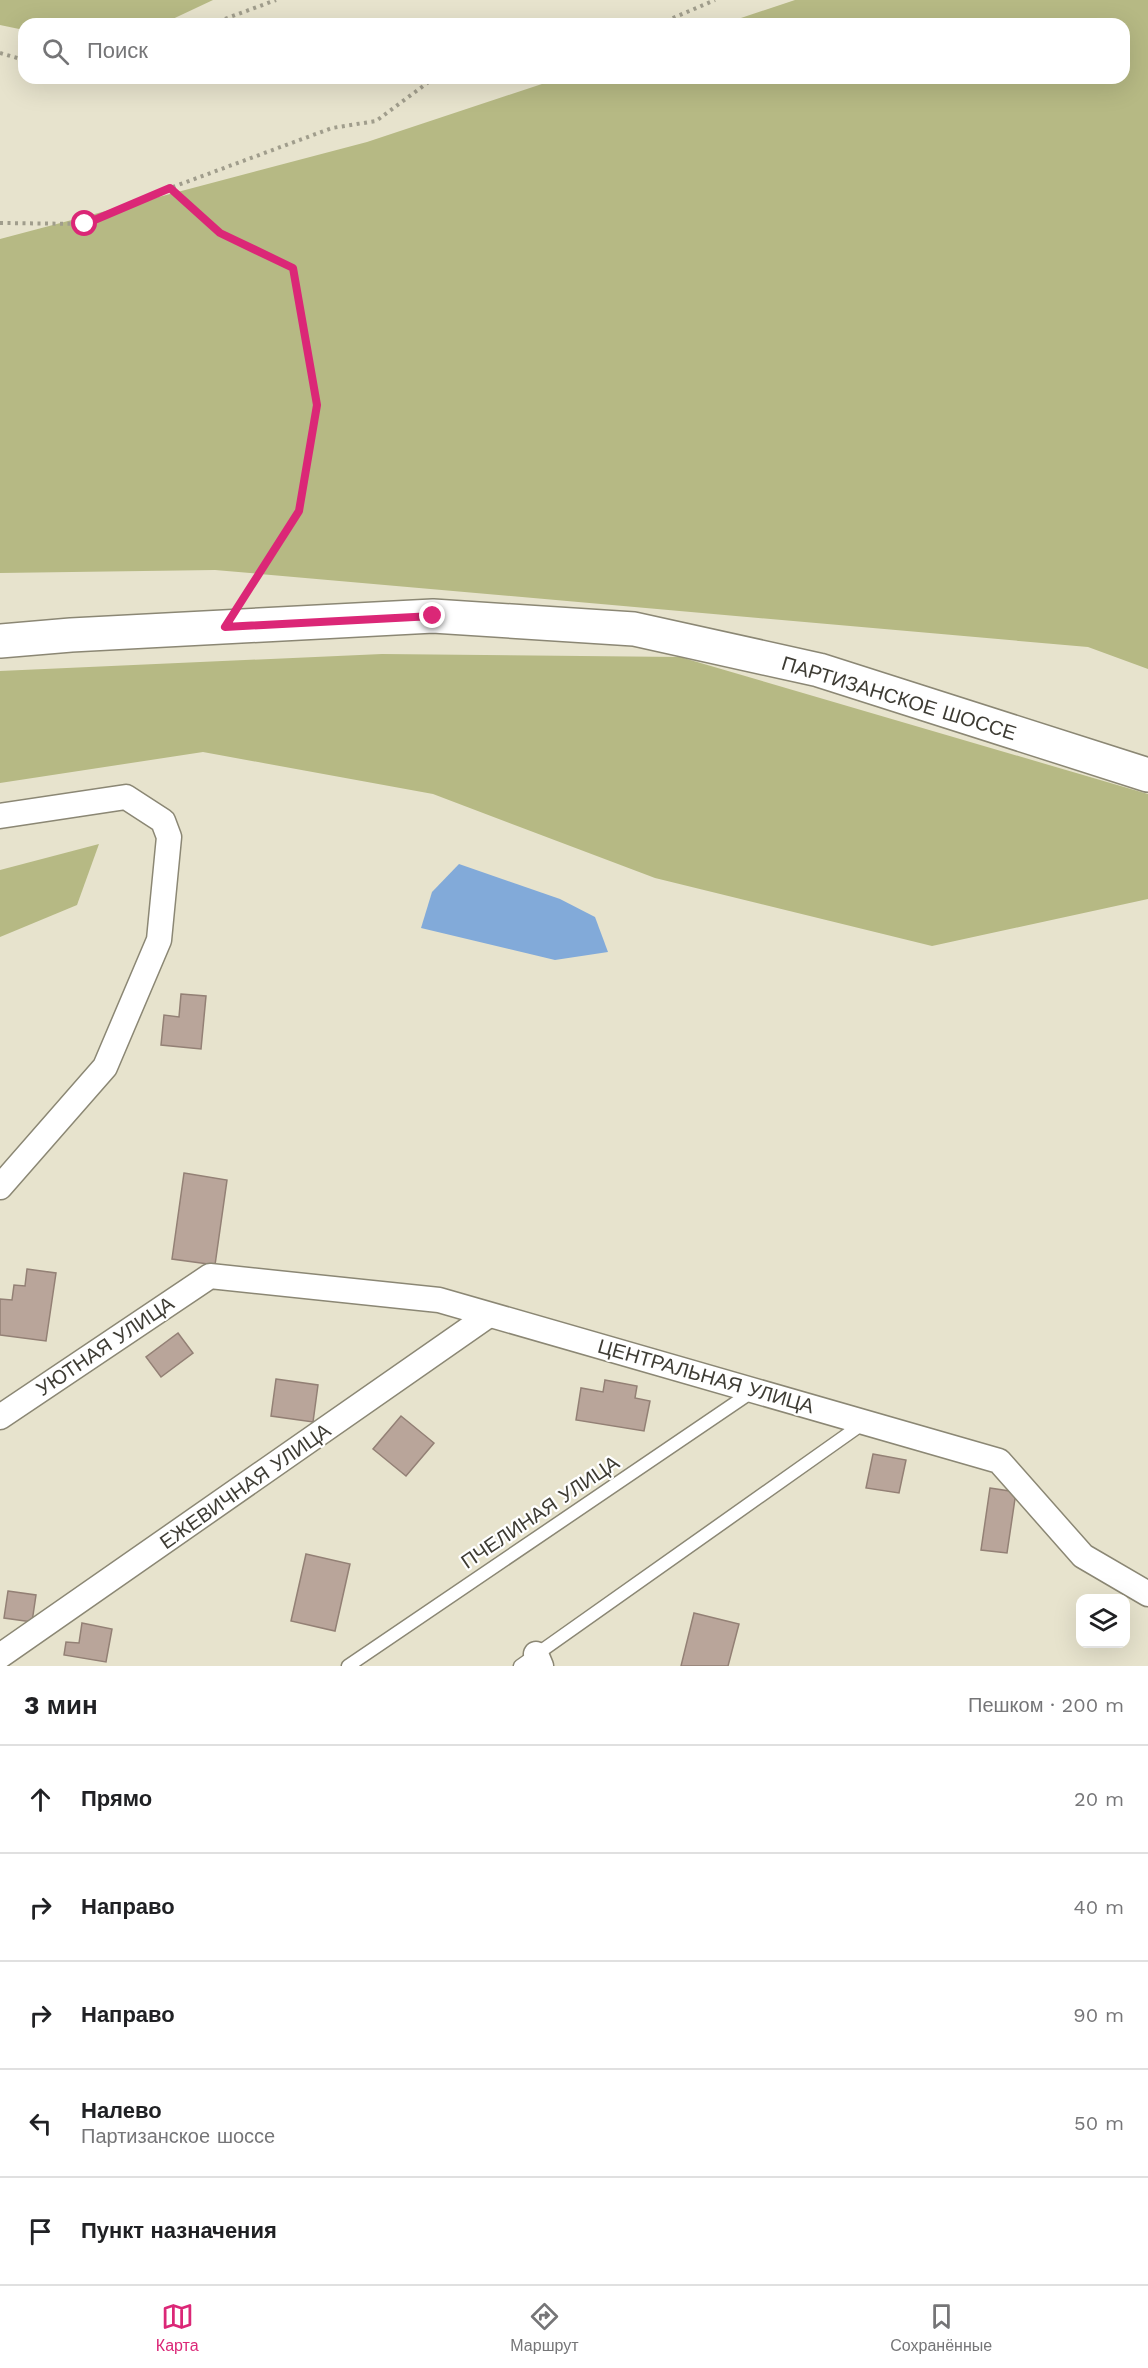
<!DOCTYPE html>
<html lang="ru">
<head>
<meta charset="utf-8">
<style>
	:root { --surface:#fff; --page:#f6f6f6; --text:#202124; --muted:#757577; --line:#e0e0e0; --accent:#db2777 }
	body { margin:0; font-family:"Work Sans",sans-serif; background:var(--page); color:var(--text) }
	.controls { position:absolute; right:18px; bottom:18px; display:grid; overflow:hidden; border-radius:12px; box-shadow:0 6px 24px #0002 }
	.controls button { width:54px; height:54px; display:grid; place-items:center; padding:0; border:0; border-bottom:2px solid var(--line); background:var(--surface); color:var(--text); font:30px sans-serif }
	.stop { position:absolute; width:18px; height:18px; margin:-14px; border:4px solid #db2777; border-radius:50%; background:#fff }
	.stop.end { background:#db2777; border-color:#fff; box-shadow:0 2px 6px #0008 }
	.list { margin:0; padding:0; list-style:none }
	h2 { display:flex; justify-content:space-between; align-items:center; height:78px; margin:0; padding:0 24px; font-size:26px }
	h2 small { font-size:20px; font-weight:400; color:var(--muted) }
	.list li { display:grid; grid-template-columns:39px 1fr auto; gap:18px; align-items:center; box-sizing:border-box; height:108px; padding:0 24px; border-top:2px solid var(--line) }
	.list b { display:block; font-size:22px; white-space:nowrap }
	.list p { margin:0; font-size:20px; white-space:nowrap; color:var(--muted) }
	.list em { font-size:20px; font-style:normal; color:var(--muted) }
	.icon { flex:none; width:33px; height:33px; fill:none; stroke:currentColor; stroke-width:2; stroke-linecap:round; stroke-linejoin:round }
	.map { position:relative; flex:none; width:1148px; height:1666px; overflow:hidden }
	.search { position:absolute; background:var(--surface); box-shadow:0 6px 24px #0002; left:18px; right:18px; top:18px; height:66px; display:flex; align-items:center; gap:15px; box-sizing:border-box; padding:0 21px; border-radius:18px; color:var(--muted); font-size:22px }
	.sheet { height:618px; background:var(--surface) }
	nav { display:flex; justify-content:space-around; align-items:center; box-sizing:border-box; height:84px; border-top:2px solid var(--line); background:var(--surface); font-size:16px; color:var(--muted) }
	nav a { display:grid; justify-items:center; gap:3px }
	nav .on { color:var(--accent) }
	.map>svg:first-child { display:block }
</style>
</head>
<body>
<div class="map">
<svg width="1148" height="1666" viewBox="0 0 1148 1666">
	<rect width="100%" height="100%" fill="#e7e3cd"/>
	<g fill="#b6b984">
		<polygon points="0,0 213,0 162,24 24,24 24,30 0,25"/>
		<polygon points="795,0 1148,0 1148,669 1088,647 215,570 0,573 0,239 367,142 560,78 1124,78 1124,24 723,24"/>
		<polygon points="382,654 680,657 1148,794 1148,899 932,946 655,878 433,794 203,752 0,783 0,671"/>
		<polygon points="99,844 77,905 0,937 0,870"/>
	</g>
	<polygon fill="#82aad9" points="459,864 560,899 595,917 608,952 555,960 421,928 432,892"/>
	<g fill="#b9a59a" stroke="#938075" stroke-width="1.5">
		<polygon points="181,994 206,996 201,1049 161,1045 164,1015 179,1017"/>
		<polygon points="184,1173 227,1180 215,1265 172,1259"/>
		<polygon points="27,1269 56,1273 46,1341 0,1335 0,1299 12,1300 14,1285 25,1286"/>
		<polygon points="178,1333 193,1353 161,1377 146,1357"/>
		<polygon points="276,1379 318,1385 313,1422 271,1416"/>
		<polygon points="605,1380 637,1386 635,1398 650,1401 644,1431 576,1420 581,1388 603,1392"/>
		<polygon points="401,1416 434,1443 406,1476 373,1449"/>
		<polygon points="873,1454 906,1460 899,1493 866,1488"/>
		<polygon points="990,1488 1016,1492 1007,1553 981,1550"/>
		<polygon points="306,1554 350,1564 335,1631 291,1621"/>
		<polygon points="8,1591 36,1595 32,1622 4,1618"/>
		<polygon points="694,1613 739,1624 728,1666 681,1666"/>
		<polygon points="82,1623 112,1629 106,1662 64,1655 66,1642 79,1643"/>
	</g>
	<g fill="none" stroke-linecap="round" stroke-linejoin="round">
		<defs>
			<g id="lane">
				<polyline points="348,1666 753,1391"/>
				<polyline points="520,1666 865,1422"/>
			</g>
			<g id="street">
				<polyline points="0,816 126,797 163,821 169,837 159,940 105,1067 0,1187"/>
				<polyline points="0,1417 210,1276 439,1300 999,1461 1083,1556 1148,1594"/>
				<polyline points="536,1654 541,1666"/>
				<polyline points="0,1656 489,1315"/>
			</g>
			<polyline id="secondary" points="0,641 71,635 433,616 634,629 819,670 1148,775"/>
		</defs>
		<use href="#lane" stroke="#8b8774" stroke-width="15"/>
		<use href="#street" stroke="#8b8774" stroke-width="27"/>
		<use href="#secondary" stroke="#8b8774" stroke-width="36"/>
		<g stroke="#a09d8c" stroke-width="4" stroke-dasharray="3 4.5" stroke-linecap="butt">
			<polyline points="211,24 276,0"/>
			<polyline points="659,24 715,0"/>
			<polyline points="0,53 24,60"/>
			<polyline points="170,188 220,233 293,268 317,405 299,511 245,595"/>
			<polyline points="0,223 85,224 170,188 332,128 376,121 434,78"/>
		</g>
		<use href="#lane" stroke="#fff" stroke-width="12"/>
		<use href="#street" stroke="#fff" stroke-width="24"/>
		<use href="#secondary" stroke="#fff" stroke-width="33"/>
	</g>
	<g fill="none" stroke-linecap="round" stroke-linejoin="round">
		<polyline stroke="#db2777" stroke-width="8" points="85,224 170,188 220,233 293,268 317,405 299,511 225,627 433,616"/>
	</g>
	<g text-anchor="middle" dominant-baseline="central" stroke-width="4.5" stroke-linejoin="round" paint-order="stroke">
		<g font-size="20" fill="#3e3c34" stroke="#fff">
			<text transform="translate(899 698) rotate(17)">ПАРТИЗАНСКОЕ ШОССЕ</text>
			<text transform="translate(105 1346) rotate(-34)">УЮТНАЯ УЛИЦА</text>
			<text transform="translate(706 1376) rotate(16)">ЦЕНТРАЛЬНАЯ УЛИЦА</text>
			<text transform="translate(245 1486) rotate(-35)">ЕЖЕВИЧНАЯ УЛИЦА</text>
			<text transform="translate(540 1512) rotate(-34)">ПЧЕЛИНАЯ УЛИЦА</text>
		</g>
	</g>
</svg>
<div class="controls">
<button><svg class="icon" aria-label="layers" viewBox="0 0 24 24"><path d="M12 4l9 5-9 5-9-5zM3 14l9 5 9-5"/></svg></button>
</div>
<div class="stop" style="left:85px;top:224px"></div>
<div class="stop end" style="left:433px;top:616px"></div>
<div class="search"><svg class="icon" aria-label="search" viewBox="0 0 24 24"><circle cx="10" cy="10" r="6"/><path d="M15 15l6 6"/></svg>Поиск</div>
</div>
<section class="sheet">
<h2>3 мин<small>Пешком · 200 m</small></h2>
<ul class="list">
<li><svg class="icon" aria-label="ahead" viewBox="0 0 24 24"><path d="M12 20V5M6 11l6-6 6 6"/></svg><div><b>Прямо</b></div><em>20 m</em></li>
<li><svg class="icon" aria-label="right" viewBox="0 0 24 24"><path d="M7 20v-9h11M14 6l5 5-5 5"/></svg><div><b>Направо</b></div><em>40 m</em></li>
<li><svg class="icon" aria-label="right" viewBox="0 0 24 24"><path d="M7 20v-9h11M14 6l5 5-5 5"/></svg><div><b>Направо</b></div><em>90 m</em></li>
<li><svg class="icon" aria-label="left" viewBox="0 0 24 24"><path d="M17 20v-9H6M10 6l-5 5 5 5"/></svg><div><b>Налево</b><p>Партизанское шоссе</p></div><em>50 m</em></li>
<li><svg class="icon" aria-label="arrive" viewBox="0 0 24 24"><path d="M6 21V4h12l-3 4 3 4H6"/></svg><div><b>Пункт назначения</b></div></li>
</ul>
</section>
<nav>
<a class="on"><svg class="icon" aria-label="map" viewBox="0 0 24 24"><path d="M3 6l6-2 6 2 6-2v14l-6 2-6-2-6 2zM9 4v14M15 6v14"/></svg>Карта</a>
<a><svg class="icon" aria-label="directions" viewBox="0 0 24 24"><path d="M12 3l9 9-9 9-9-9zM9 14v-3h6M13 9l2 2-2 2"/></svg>Маршрут</a>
<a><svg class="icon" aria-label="saved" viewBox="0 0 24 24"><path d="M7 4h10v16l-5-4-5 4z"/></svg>Сохранённые</a>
</nav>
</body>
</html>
